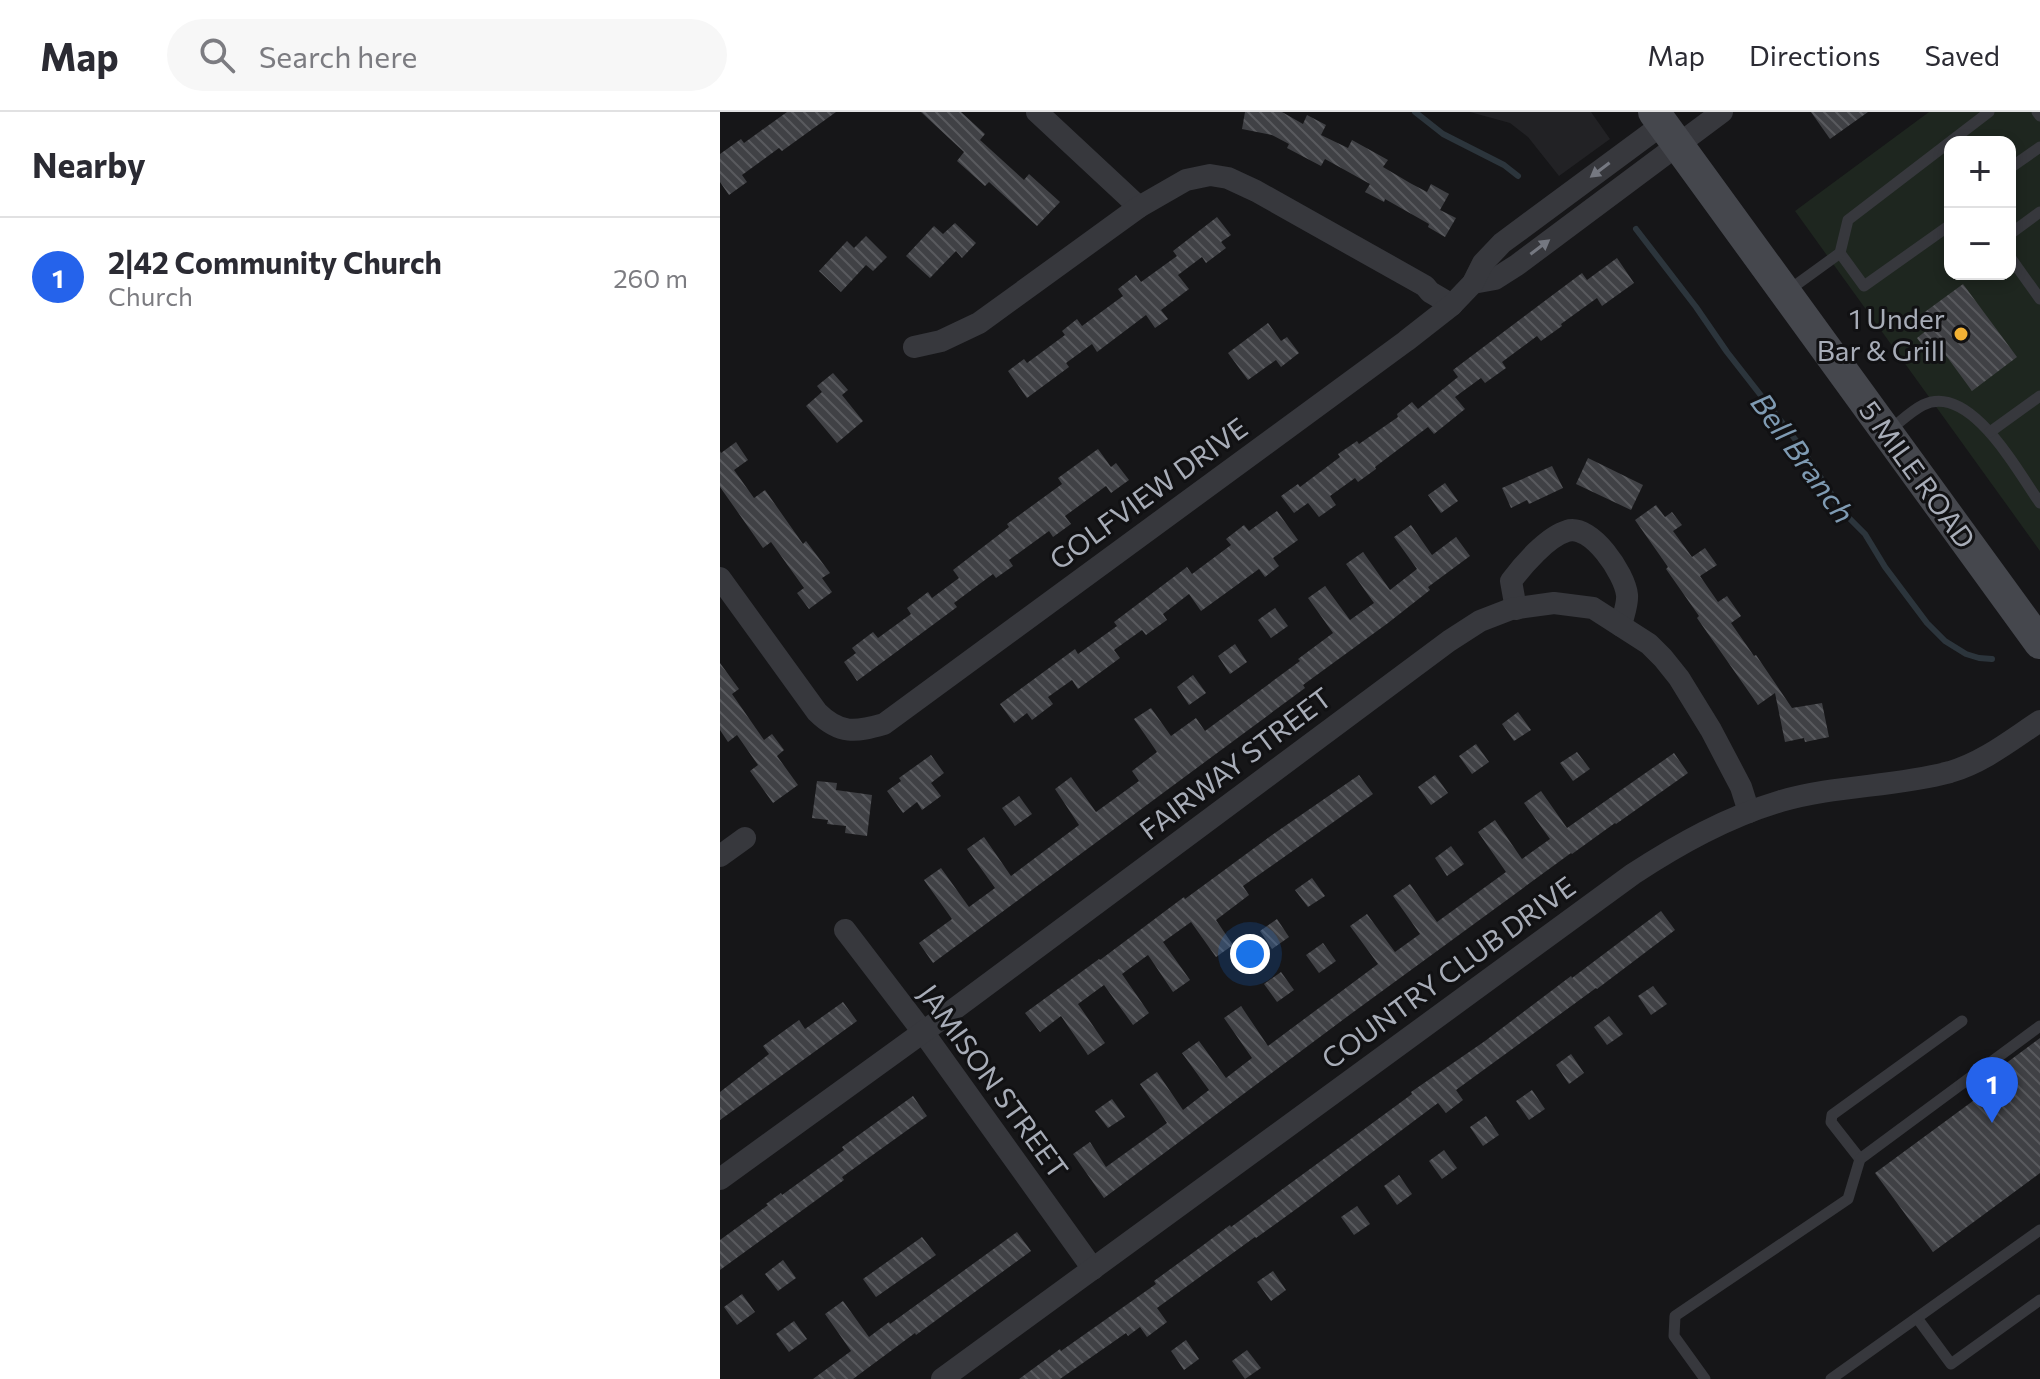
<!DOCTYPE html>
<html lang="en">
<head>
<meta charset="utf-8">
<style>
	:root { --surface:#fff; --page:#f7f7f7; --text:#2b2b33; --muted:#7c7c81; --line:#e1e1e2; --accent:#2563eb }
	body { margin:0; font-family:Commissioner,sans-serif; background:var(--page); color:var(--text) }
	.controls { position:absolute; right:24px; top:24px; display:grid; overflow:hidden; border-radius:16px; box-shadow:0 4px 12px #0003 }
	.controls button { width:72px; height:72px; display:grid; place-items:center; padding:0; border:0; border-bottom:2px solid var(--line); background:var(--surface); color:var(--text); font:40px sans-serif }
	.you { position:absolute; left:530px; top:842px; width:28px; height:28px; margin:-20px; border:6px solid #fff; border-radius:50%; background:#1a73e8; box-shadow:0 0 0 12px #1a73e833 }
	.badge { display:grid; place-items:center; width:52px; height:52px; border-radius:50%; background:var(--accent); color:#fff; font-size:26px; font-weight:700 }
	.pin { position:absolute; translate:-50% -66px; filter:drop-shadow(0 2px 4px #0008) }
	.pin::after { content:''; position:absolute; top:42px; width:28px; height:24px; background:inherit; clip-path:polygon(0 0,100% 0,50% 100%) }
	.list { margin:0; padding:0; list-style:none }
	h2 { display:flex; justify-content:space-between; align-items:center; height:104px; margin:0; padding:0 32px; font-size:34px }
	h2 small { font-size:26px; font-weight:400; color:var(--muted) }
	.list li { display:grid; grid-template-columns:52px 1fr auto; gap:24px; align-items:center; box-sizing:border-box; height:120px; padding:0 32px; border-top:2px solid var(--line) }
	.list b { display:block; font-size:30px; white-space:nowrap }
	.list p { margin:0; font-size:26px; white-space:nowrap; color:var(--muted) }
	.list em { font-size:26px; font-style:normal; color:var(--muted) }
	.icon { flex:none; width:44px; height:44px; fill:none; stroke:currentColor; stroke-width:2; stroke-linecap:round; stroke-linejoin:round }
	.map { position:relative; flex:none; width:1320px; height:1267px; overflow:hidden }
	header { display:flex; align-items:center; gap:48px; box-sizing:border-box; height:112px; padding:0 40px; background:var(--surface); border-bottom:2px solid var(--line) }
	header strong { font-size:38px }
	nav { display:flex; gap:44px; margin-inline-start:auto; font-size:28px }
	.search { width:560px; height:72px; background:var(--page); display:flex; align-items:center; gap:20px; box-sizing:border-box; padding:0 28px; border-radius:44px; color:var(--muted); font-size:30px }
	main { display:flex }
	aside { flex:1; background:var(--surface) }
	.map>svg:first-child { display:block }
</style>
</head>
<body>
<header>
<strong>Map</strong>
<div class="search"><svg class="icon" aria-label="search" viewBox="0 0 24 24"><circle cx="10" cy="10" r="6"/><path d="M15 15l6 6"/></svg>Search here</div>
<nav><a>Map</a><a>Directions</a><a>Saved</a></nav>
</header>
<main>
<aside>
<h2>Nearby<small></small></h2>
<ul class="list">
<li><span class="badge">1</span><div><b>2|42 Community Church</b><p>Church</p></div><em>260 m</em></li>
</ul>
</aside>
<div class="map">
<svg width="1320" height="1267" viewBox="0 0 1320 1267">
	<defs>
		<pattern id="building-back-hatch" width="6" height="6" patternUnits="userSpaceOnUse" patternTransform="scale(2)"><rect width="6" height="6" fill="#404145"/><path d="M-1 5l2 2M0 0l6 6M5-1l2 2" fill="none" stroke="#595a5e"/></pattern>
	</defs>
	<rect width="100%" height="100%" fill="#161618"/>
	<polygon fill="#222225" points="750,0 871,0 890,27 839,64 808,25 790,11"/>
	<path fill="#1e261f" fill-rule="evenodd" d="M1209,0h111v439l-245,-340zM1230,30h60v132h-60z"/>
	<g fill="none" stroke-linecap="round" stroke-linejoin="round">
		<g stroke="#2c353c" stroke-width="6">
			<polyline points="695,0 723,22 784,53 798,64"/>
			<polyline points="916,117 976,195 1007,240 1078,331 1123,400 1145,422 1165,455 1207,511 1225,529 1246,542 1259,546 1272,547"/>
		</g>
	</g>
	<g fill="url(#building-back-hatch)">
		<polygon points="67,0 116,0 62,39 59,36 22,63 27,70 9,83 0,70 0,42 21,27 24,31"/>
		<polygon points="201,0 241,0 265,22 260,28 304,68 309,62 340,90 317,114 269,70 265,74 237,49 244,40"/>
		<polygon points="525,0 562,0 583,12 587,3 606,13 601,23 628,36 632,28 668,48 663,55 690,71 707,80 711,72 729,82 720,98 736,106 725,125 708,115 709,112 665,87 664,90 645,80 650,72 605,47 601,54 567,36 569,32 552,23 522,17"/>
		<polygon points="1091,0 1148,0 1110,27"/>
		<polygon points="497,105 511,123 501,130 506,136 486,151 482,145 458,163 469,177 441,198 448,207 435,216 426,203 377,240 372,232 346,251 349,255 307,286 288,259 304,247 307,251 345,223 342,219 357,207 362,214 403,184 398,177 416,163 421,170 457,144 453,139"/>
		<polygon points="235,111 256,131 242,146 236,139 210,166 186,144 214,114 223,122"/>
		<polygon points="146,124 167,145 153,159 146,153 121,180 99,159 127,129 134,136"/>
		<polygon points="897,146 914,171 882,194 877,186 841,212 842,214 821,229 817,224 782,250 786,256 765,271 761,266 735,285 745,297 714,322 708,315 655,355 656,357 638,370 635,366 610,384 616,393 599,405 588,391 574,401 561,384 578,372 580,375 620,345 618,342 637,329 639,332 678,305 677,302 692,290 698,297 738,265 733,258 862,161 867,168"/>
		<polygon points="1243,172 1297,245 1252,279 1219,234 1208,241 1197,226 1207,218 1198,205"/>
		<polygon points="548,211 561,229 567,225 579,241 561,255 556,248 528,268 508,241"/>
		<polygon points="113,261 128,278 122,283 143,309 117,331 86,294 102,280 97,274"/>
		<polygon points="16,330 28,348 14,358 34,386 45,378 83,432 86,429 110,461 102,466 112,480 89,497 77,481 84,476 51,430 43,436 0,375 0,339 1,341"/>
		<polygon points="378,337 391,355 396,351 409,368 391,381 386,374 345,404 351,412 333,425 329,419 289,448 293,454 276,466 273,462 234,491 237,495 137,569 124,550 136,541 132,536 153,520 158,526 191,502 187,496 208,480 212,486 239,466 233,458 289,415 287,412 342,372 338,366"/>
		<polygon points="868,346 923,373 911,398 856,372"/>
		<polygon points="832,354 843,376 809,392 807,388 791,396 782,376"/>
		<polygon points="725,371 738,389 721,401 708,383"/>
		<polygon points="936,393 945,405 952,400 962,413 953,419 972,445 985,436 997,453 980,464 998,490 1007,484 1021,504 1011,511 1034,544 1036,543 1072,596 1102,591 1109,625 1085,630 1084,626 1065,630 1055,581 1038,593 977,506 979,504 946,457 948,455 915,408"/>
		<polygon points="557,399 578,428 553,446 559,454 545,465 539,457 481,499 469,482 443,502 447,508 426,523 422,518 394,538 400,546 358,577 352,568 328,585 333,592 312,608 307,601 294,611 280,592 355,537 358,542 397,514 394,510 467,455 472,462 511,433 506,427 524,413 529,419"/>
		<polygon points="691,413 712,443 736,425 750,444 708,475 710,478 668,511 583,573 585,576 213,851 199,831 232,807 204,768 221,756 249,795 275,776 247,737 264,725 291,764 359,713 335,677 351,665 376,700 419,669 412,659 437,640 414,607 431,596 451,624 476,606 485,619 580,549 578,547 613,521 588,486 605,474 630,508 654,491 626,452 643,440 670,478 697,457 674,425"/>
		<polygon points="555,496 568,514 551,526 538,508"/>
		<polygon points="515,532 527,550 510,562 498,544"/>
		<polygon points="0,551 19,577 12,582 44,628 52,622 64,638 57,644 78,673 53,691 30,659 38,653 17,623 8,630 0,618"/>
		<polygon points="473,563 486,581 469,593 457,575"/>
		<polygon points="798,600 811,618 794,629 782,612"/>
		<polygon points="756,632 769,650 752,662 739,644"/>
		<polygon points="857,640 870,657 853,669 840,651"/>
		<polygon points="954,641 968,661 896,712 895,711 852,742 851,741 628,904 384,1086 353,1042 370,1030 386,1055 447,1011 420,972 437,960 463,998 489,978 462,941 479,929 506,966 532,946 504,906 521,894 548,934 658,852 630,814 647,802 675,840 700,822 673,784 690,772 717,810 786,760 758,720 775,708 802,747 830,727 804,691 821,679 847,716"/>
		<polygon points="211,643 224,661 211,671 221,684 202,698 197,690 183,701 167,679 181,669 179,666"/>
		<polygon points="639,663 653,682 523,774 529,783 496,808 513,833 496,845 471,810 443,830 470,868 453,880 428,843 402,862 429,901 413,913 384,873 358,892 385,931 368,943 341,904 320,920 305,901 379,847 380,848 464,785 465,787 552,723"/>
		<polygon points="715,663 728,681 711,693 698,675"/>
		<polygon points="97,669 117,671 116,678 152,683 147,724 125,721 126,714 107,712 108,708 92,706"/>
		<polygon points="299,684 312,702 295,714 282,696"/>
		<polygon points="731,734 744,752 727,764 715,746"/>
		<polygon points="592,766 605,784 588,795 575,778"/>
		<polygon points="941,799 955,818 877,877 876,876 736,978 743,988 726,1001 718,991 579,1095 536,1126 535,1125 437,1196 447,1210 427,1225 420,1215 408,1224 406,1221 340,1267 299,1267 340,1237 341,1239 436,1172 434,1169 478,1137 510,1113 511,1115 605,1046 692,982 691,980 765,929 851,864 852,866"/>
		<polygon points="557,807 569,825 552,837 540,819"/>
		<polygon points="603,831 616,849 599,861 586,843"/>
		<polygon points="561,860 574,878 557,890 544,872"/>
		<polygon points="933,874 947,892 931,903 918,884"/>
		<polygon points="123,890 137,909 0,1008 0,980 49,942 43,934 79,908 85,917"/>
		<polygon points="889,904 903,922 887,933 874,915"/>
		<polygon points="1320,926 1320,1061 1213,1140 1155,1061 1291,961 1285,952"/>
		<polygon points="851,942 864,961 849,972 836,953"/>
		<polygon points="812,978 825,997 809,1008 796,989"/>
		<polygon points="193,984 207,1004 122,1065 124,1068 0,1158 0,1128 48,1093 46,1092 61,1081 62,1083 124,1038 122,1035"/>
		<polygon points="392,987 405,1005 388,1016 375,999"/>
		<polygon points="766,1004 779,1023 763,1034 750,1015"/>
		<polygon points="724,1038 737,1056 722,1067 709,1049"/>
		<polygon points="679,1063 692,1082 677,1093 664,1074"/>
		<polygon points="637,1094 650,1112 634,1123 621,1105"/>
		<polygon points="297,1120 311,1139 196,1223 195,1221 133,1267 93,1267 131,1239 105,1202 123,1189 149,1225 169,1210 170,1212"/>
		<polygon points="202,1125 216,1143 156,1185 143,1167"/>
		<polygon points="63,1148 76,1166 58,1179 45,1162"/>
		<polygon points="553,1159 566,1178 551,1189 537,1170"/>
		<polygon points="22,1182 35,1200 17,1213 4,1195"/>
		<polygon points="74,1209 87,1227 69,1240 56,1222"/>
		<polygon points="466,1228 479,1247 464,1258 451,1239"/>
		<polygon points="527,1238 541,1256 525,1267 512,1249"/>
	</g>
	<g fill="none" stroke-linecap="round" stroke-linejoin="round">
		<g stroke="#37383d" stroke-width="11">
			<polyline points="1317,0 1320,4"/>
			<polyline points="1290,56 1320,35"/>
			<polyline points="1290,122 1320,100"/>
			<polyline points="1120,141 1144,174 1230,113"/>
			<polyline points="1290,145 1320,187"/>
			<polyline points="1069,178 1120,141 1128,108 1269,0"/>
			<path d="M1168,319c11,-8 23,-20 35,-26 47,-23 95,67 117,98"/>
			<polyline points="1270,320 1320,284"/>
			<polyline points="1140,1047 1111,1010 1112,1003 1242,909"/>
			<polyline points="1197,1206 1231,1252 1320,1188"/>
			<polyline points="985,1267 954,1224 955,1204 1128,1087 1140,1047 1320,914"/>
			<polyline points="1111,1267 1320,1118"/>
		</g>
		<g stroke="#37383d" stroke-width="22">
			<polyline points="317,0 419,95"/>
			<polyline points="753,171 775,167 797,153 1002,0"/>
			<polyline points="194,235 221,229 259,211 419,95 466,68 490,63 508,66 536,79 705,174 710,180 732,193"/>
			<path d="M0,466l97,134c23,23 39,20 67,12l522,-383 46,-36 21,-22 10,-20 19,-20 161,-119"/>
			<path d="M796,497l-5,-28c12,-16 36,-44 56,-50 24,-8 58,43 60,64 1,9 -4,21 -6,31"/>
			<polyline points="0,744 25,726"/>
			<polyline points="125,818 203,920 373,1157"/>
			<polyline points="0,1067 221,907 729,529 760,509 791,497 834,491 873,496 929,532 943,546 959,566 991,618 1021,675 1029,700"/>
			<path d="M222,1267l691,-505c46,-30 94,-57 148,-73 55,-16 113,-14 169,-29 34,-10 61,-32 90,-51"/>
		</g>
		<polyline stroke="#45474d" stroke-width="32" points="934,0 1320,531"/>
	</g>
	<defs><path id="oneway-solid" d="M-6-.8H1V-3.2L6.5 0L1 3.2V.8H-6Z" transform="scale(2)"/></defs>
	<g fill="#757881">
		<use href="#oneway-solid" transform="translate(880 58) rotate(143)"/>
		<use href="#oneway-solid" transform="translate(820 135) rotate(-37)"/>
	</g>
	<circle fill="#f2b134" stroke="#111113" stroke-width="3" cx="1241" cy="222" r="8"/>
	<g text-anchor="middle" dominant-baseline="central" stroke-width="6" stroke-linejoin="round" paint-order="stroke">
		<g font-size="28" fill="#a8adb8" stroke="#111113" text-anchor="end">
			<text x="1225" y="206">1 Under<tspan x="1225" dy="32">Bar &amp; Grill</tspan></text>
		</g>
		<g font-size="28" fill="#a8adb8" stroke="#111113">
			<text transform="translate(1198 362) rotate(54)">5 MILE ROAD</text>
			<text transform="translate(428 381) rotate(-36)">GOLFVIEW DRIVE</text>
			<text transform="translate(515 651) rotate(-37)">FAIRWAY STREET</text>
			<text transform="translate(728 860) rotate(-36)">COUNTRY CLUB DRIVE</text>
			<text transform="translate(274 969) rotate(54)">JAMISON STREET</text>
		</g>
		<g font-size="30" font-style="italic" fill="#7f9bb3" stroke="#111113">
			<text transform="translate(1084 345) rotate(54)">Bell Branch</text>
		</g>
	</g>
</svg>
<div class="controls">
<button>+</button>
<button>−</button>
</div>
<div class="you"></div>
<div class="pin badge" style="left:1272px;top:1011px">1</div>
</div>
</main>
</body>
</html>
